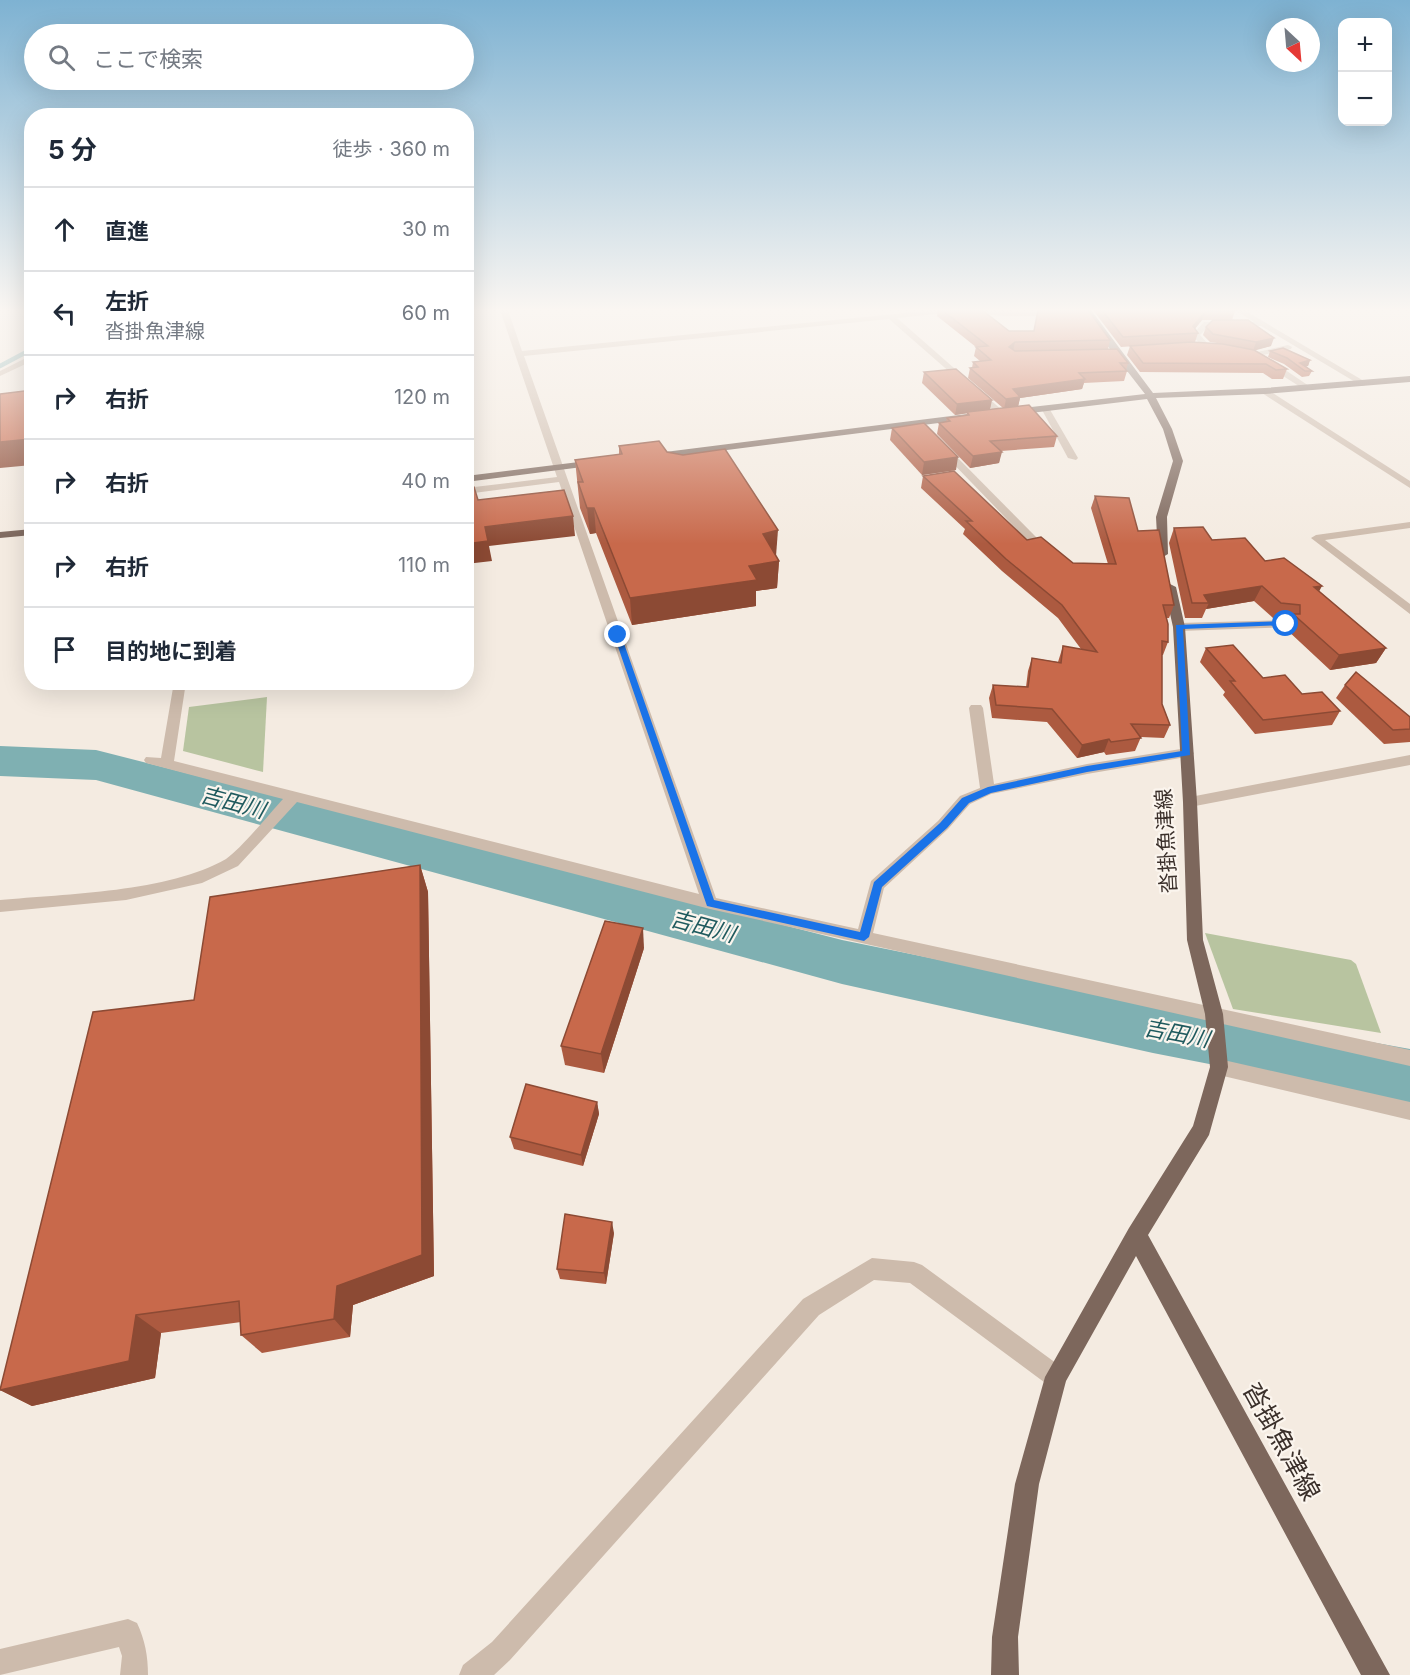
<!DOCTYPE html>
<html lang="ja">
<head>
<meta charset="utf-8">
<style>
	:root { --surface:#fff; --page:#f6f6f7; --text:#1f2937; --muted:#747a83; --line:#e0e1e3 }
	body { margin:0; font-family:Inter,"Noto Sans JP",sans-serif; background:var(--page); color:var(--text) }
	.controls { position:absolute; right:18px; top:18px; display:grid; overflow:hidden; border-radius:12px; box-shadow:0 6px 24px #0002 }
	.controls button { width:54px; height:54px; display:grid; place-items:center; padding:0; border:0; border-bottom:2px solid var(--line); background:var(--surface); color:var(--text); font:30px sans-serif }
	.compass { position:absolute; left:1266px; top:18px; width:54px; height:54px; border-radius:50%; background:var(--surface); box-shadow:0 6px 24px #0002; rotate:154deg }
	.stop { position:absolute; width:18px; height:18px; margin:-14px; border:4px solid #1a73e8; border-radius:50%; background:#fff }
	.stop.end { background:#1a73e8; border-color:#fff; box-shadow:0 2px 6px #0008 }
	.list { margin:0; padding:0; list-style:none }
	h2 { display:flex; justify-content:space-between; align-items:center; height:78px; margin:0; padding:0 24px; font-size:26px }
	h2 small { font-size:20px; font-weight:400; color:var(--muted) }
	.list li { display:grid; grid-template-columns:39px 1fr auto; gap:18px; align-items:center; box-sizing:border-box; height:84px; padding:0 24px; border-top:2px solid var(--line) }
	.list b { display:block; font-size:22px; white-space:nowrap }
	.list p { margin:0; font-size:20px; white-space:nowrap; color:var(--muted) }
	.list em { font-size:20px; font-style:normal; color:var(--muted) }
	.icon { flex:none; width:33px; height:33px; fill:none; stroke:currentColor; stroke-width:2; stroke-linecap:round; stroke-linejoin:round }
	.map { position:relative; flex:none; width:1410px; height:1675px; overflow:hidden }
	.search { position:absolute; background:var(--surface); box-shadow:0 6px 24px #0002; left:24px; top:24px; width:450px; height:66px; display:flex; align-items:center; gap:15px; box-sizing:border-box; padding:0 21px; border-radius:33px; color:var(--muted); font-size:22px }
	.panel { position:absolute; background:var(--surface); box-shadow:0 6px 24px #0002; left:24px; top:108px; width:450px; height:582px; border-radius:24px }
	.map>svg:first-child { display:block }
</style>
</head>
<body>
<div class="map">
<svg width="1410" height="1675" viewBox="0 0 1410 1675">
	<rect width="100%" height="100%" fill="#f4ebe1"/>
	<g fill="#b8c4a0">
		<polygon points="267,697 263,772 183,751 189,707"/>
		<polygon points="1205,933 1351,960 1356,964 1381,1033 1233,1009"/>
	</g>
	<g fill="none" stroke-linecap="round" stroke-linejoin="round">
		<polyline stroke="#7fb0b2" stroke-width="4.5" points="0,366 32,349"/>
		<polygon fill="#7fb0b2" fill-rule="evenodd" points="0,746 96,750 842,940 1153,1003 1410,1049 1410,1103 1153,1053 842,984 96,780 0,776"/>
		<g fill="#cdbbac" fill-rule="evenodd">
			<path d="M500,310h8l14,41 413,-41 123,2 -3,4h-51l-48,-4 -59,6 106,93 1,2 -4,3 -111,-97 -365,37 192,542 142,31 13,-48 67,-60 22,-25 20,-8 -11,-80 2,-3h10l2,3 11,76 93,-20 100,-16 7,5 -2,3 -105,18 -96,20 -21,10 -22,25 -64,59 -11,45 537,117v16l-700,-157 -413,-107 -59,64 -36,17 -76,17 -126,12v-12c66,-6 169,-8 226,-41 14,-9 44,-46 57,-60l-137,-36 -2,-3 2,-3 15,1 13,-76h12l-12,79 525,133 -140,-412 -93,12v-6l91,-11z"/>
			<polygon points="1235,310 1244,310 1369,384 1362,386 1261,326 1209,326 1200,335 1210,346 1209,348 1186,349 1186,345 1200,344 1192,335 1204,322 1254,322"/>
			<polygon points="1288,345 1292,347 1291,349 1253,357 1237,353 1241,351 1253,353"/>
			<polygon points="32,355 32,361 0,376 0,371"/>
			<polygon points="1266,361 1272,361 1312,388 1305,390 1266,365"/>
			<polygon points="1265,388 1410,481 1410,488 1262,393 1261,391"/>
			<polygon points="1042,406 1049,408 1078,458 1076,460 1068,458 1041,408"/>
			<polygon points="941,447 947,447 1036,537 1036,541 1028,541 941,451"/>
			<polygon points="1410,522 1410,528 1325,540 1410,604 1410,614 1311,538 1316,535"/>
			<polygon points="1286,620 1290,621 1290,627 1179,631 1173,627 1179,623"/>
			<polygon points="1410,755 1410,765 1190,807 1183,802 1190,797"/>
			<polygon points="1219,1059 1410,1102 1410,1120 1219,1075 1213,1073 1210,1067 1213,1061"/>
			<polygon points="872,1258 914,1262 922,1265 1064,1369 1067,1377 1064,1385 1056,1388 1048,1385 910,1283 874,1280 819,1315 510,1660 494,1675 459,1675 463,1665 492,1642 803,1299"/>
			<path d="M128,1619l9,4c8,17 11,33 11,52h-28l2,-19 -3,-9 -119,28v-26z"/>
		</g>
		<g fill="#7d675c" fill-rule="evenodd">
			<polygon points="1083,310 1091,310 1153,393 1265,388 1410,376 1410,382 1265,394 1156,398 1172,429 1183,461 1167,517 1168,554 1163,557 1158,554 1156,517 1173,461 1163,429 1147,399 1014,415 1010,412 1014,409 1145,394 1089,322"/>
			<polygon points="967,414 971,417 970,419 657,459 652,456 657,453"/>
			<polygon points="595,460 598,461 598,465 466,482 466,476"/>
			<polygon points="32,529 32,535 0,538 0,532"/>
			<polygon points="1170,584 1176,587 1185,627 1197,802 1203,940 1223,1014 1228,1067 1209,1135 1148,1235 1390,1675 1361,1675 1136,1256 1066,1381 1039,1484 1018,1637 1019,1675 991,1675 992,1637 1015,1484 1045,1377 1129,1228 1193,1126 1210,1067 1205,1014 1187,940 1183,802 1173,627 1164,587"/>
		</g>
	</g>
	<g fill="#ac5a40">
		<polygon points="938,310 982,310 1009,331 1110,340 1108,349 1128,363 1126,370 1127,371 1124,381 1084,383 1082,389 1020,398 1018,406 1057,436 1054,447 1001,451 999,463 970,468 937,434 939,423 946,422 947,418 966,416 967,413 955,415 922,383 924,372 990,410 1003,408 968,378 970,368 972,368 973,362 980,361 974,356 976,347 937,316"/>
		<polygon points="1093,310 1233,310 1235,311 1232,320 1271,346 1254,350 1287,369 1283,379 1272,379 1263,373 1140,372 1127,355 1130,346 1217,343 1210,342 1203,335 1206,327 1213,320 1202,320 1195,329 1198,333 1195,342 1121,347"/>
		<polygon points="1270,351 1310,360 1308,366 1306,366 1312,371 1309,376 1302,377 1284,364 1268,357"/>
		<polygon points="892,428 956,470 922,475 890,440"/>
		<polygon points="619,446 667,452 776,556 779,561 777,588 756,591 756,606 632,625 596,533 590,534 580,508 575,460 619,455"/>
		<polygon points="923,476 1027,540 1073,563 1108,564 1091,508 1095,496 1138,531 1174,605 1169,618 1166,618 1168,642 1163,655 1162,655 1162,704 1170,725 1164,738 1141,737 1135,751 1106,755 1104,752 1077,758 1047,722 992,718 989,698 993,685 1026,687 1028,671 1032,658 1058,662 1063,646 1081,649 1058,618 1002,571 963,534 965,529 921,488"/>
		<polygon points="1174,528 1212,540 1265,561 1319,591 1386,648 1376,663 1330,670 1286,629 1291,620 1273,618 1254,601 1206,609 1202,618 1185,618 1169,543"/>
		<polygon points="1206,648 1263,678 1340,711 1332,725 1255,734 1223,695 1225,692 1200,662"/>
		<polygon points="1345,685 1410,717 1410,742 1384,744 1336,698"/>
		<polygon points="420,865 428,892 434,1276 353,1305 350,1337 262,1353 241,1335 241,1322 161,1333 155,1378 32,1406 0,1390 194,1000"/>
		<polygon points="644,948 604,1073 565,1065 561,1046"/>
		<polygon points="597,1102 599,1114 583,1166 514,1149 510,1137"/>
		<polygon points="614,1233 606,1284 560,1279 557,1269"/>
	</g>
	<g fill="#8c4a34">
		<polygon points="1206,311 1202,320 1191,333 1193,326"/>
		<polygon points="1274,338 1271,346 1253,351 1256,342"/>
		<polygon points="1015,342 1013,352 1009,347"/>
		<polygon points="1310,360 1308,366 1300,368 1300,363"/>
		<polygon points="1085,379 1082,389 1020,398 1018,407 1004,409 1006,399 1013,389"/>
		<polygon points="992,400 990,410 955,415 957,404"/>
		<polygon points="32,437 32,465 0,468 0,442"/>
		<polygon points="1002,452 999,463 970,468 973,456"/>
		<polygon points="958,457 956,470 922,475 924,462"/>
		<polygon points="587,508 594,508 596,533 590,534"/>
		<polygon points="573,516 575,536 489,546 492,561 466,564 466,544 485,527"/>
		<polygon points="778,530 776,556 763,534"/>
		<polygon points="779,561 777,588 756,591 756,606 632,625 630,598 749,566"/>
		<polygon points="1262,586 1254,601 1206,609 1209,603 1204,595"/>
		<polygon points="1322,586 1314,601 1314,587"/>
		<polygon points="1386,648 1376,663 1330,670 1339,655"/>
		<polygon points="1109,739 1104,752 1077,758 1082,745"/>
		<polygon points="420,865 428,892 434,1276 353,1305 350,1337 334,1319 337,1286"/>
		<polygon points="643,928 644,948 604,1073 601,1054"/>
		<polygon points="597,1102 599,1114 583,1166 581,1155"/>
		<polygon points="612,1222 614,1233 606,1284 604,1273"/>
		<polygon points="136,1315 161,1333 155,1378 32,1406 0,1390"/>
	</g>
	<g fill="#c8694b" stroke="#8c4a34" stroke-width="1.5">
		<polygon points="942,310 982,310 1009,331 1034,331 1038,310 1088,310 1110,340 1015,342 1009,347 1015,351 1117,349 1128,363 1120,363 1127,371 1079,373 1085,379 1013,389 1020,397 1006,399 970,368 978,367 973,362 991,360 976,347 988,346"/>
		<polygon points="1102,310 1233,310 1235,311 1206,311 1193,326 1198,333 1123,337"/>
		<polygon points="1213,320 1248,320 1274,338 1256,342 1213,334 1206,327"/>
		<polygon points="1191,342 1223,344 1254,350 1287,369 1276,370 1266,364 1143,363 1130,346"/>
		<polygon points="1283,348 1310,360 1300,363 1312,371 1305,371 1287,358 1270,351"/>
		<polygon points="956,369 992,400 957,404 924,372"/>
		<polygon points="32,390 32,437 31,439 0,442 0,394"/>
		<polygon points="1029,405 1057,436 990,441 1002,452 973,456 939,423 950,421 947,418 969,415 967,412"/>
		<polygon points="924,423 958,457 924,462 892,428"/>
		<polygon points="659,441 667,452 683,455 725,449 778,530 763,534 779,561 749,566 757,580 630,598 594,508 587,508 578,482 583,482 575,460 622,454 619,446"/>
		<polygon points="954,471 1027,540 1041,537 1073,563 1116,564 1095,496 1129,498 1138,531 1159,530 1174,605 1163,605 1168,624 1168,642 1162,641 1162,704 1170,725 1131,724 1141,738 1111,742 1109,739 1082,745 1052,709 996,705 993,685 1028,687 1032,658 1061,663 1063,646 1097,652 1062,605 1006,559 966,521 972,521 923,476"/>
		<polygon points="474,487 478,500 564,490 573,516 485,527 488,541 466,544 466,488"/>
		<polygon points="1203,527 1212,540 1245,538 1265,561 1284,558 1322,586 1314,587 1386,648 1339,655 1293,614 1300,614 1300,605 1281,603 1262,586 1204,595 1209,603 1192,603 1174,528"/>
		<polygon points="1233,645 1263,678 1285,675 1302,694 1322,692 1340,711 1263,720 1230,681 1235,681 1206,648"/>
		<polygon points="1356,672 1410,717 1410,729 1393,730 1345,685"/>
		<polygon points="420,865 422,1255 337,1286 334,1319 241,1335 239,1301 136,1315 129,1361 0,1390 93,1012 194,1000 210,897"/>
		<polygon points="605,921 643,928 601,1054 561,1046"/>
		<polygon points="526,1084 597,1102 581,1155 510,1137"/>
		<polygon points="565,1214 612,1222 604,1273 557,1269"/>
	</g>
	<linearGradient id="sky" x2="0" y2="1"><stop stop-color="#7eb2d2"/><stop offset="0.57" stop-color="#faf6f2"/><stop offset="1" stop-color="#faf6f2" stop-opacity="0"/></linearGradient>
	<rect width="1410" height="544" fill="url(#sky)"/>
	<polygon fill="#1a73e8" points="1286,621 1288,622 1288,625 1183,629 1190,755 1087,772 991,793 969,803 947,828 882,887 869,937 864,941 707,906 614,635 618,633 621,635 714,900 860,932 874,882 940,823 962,798 988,787 1087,766 1182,751 1176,625"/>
	<g text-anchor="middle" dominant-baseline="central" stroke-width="4.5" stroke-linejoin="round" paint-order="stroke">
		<g font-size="21" fill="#3b302b" stroke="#fbf5ee">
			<text transform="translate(1166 841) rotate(-93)">沓掛魚津線</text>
		</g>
		<g font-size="22" font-style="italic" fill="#1f5a5e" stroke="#fbf5ee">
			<text transform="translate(233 802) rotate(15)">吉田川</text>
			<text transform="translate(703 926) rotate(15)">吉田川</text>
			<text transform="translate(1177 1033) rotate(11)">吉田川</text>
		</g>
		<g font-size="26" fill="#3b302b" stroke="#fbf5ee">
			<text transform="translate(1282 1441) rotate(61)">沓掛魚津線</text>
		</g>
	</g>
</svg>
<div class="controls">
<button>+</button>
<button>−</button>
</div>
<svg class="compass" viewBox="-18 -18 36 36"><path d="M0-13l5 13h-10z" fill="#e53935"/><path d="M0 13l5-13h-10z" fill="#747a83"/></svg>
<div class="stop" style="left:1286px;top:624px"></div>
<div class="stop end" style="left:618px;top:635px"></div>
<div class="search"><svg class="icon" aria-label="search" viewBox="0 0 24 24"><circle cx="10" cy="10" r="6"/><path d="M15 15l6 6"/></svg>ここで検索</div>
<section class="panel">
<h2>5 分<small>徒歩 · 360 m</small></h2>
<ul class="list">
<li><svg class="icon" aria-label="ahead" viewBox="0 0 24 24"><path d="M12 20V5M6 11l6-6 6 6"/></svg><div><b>直進</b></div><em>30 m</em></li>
<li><svg class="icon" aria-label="left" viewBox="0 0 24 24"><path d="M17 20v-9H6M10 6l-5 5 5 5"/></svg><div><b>左折</b><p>沓掛魚津線</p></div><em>60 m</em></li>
<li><svg class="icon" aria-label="right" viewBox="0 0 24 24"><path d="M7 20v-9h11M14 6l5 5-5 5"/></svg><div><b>右折</b></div><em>120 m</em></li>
<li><svg class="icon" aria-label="right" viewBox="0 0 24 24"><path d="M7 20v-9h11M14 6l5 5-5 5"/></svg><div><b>右折</b></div><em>40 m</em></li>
<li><svg class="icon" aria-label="right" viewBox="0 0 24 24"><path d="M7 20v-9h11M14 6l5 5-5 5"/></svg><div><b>右折</b></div><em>110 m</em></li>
<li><svg class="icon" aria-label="arrive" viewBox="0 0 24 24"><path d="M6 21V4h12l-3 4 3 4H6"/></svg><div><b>目的地に到着</b></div></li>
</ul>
</section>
</div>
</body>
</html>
